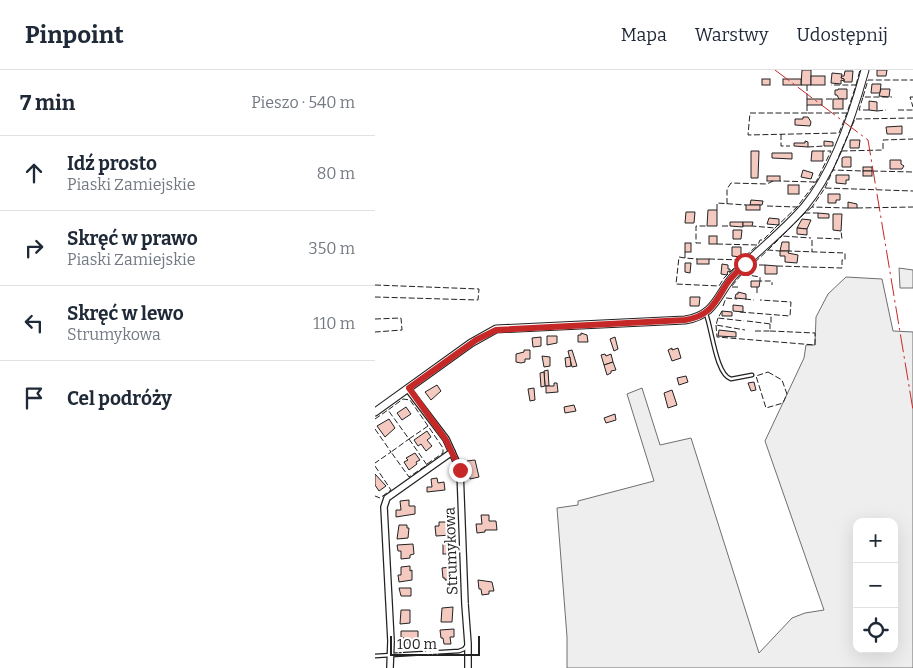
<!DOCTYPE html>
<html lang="pl">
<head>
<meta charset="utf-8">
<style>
	:root { --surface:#fff; --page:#f6f6f7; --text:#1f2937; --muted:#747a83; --line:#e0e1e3 }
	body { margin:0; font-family:Bitter,serif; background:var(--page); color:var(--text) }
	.controls { position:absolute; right:15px; bottom:15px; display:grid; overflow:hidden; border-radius:10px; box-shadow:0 5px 20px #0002 }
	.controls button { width:45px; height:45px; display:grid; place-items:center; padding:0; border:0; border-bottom:1px solid var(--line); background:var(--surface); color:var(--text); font:25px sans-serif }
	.scale { position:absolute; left:15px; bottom:12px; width:90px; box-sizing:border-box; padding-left:5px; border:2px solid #222; border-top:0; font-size:14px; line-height:18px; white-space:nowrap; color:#222; -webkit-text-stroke:4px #fff; paint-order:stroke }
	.stop { position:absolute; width:15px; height:15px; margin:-11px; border:4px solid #c62828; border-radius:50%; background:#fff }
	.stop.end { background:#c62828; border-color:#fff; box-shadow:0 1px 5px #0008 }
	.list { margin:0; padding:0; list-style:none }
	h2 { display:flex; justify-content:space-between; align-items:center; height:65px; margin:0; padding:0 20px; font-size:21px }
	h2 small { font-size:16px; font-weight:400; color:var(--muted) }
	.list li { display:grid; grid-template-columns:32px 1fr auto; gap:15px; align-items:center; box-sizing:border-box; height:75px; padding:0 20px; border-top:1px solid var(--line) }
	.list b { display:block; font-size:19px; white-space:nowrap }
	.list p { margin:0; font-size:16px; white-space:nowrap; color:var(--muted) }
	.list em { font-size:16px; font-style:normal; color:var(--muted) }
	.icon { flex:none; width:28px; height:28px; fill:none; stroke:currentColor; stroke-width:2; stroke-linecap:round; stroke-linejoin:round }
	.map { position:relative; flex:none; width:538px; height:598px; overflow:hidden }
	header { display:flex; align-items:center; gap:30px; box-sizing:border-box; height:70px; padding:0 25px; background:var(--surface); border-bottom:1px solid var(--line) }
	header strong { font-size:24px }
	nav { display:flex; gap:28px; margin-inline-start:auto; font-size:18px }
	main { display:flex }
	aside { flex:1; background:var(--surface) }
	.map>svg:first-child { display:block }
</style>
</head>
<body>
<header>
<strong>Pinpoint</strong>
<nav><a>Mapa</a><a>Warstwy</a><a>Udostępnij</a></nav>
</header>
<main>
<aside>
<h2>7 min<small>Pieszo · 540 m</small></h2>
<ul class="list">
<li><svg class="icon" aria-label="ahead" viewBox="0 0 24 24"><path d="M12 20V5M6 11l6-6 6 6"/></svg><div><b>Idź prosto</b><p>Piaski Zamiejskie</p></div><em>80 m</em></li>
<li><svg class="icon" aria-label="right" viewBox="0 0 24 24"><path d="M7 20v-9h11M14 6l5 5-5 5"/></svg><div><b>Skręć w prawo</b><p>Piaski Zamiejskie</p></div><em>350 m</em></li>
<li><svg class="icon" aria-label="left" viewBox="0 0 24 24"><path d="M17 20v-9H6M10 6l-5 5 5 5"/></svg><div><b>Skręć w lewo</b><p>Strumykowa</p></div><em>110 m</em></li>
<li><svg class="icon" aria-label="arrive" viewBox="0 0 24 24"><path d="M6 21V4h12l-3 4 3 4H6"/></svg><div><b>Cel podróży</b></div></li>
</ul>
</aside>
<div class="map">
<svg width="538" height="598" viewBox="0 0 538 598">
	<rect width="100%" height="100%" fill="#fff"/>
	<g fill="#eee" stroke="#6f6f6f" fill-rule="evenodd">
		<polygon points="524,198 538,200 538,218 525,218"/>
		<path d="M471,207l36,2 11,52 20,1v336h-346v-31l-10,-129 21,-3v-4l76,-20 -27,-87 15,-6 18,57 31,-7 68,215 33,-35 13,-5 19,-3 -59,-169 39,-83 2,-13h9l1,-28 12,-23zM482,452h37v127h-37z"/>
	</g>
	<g fill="#f3c9c0" stroke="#222">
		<polygon points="427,0 436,0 436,15 426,15"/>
		<polygon points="502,0 512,0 511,6 502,6"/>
		<polygon points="470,1 478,1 477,12 469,12 469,9 466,8 467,6 469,6"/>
		<polygon points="457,3 467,4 466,8 469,9 469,11 466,10 466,14 456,13"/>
		<rect x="436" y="6" width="14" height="9"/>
		<rect x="387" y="9" width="8" height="6"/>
		<rect x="408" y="9" width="18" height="6"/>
		<polygon points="497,14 506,14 505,23 496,23"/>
		<polygon points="463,19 472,19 472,29 464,29 462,25 460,25 460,20 463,20"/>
		<polygon points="506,19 515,19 514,27 504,26"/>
		<rect x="432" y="29" width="15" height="6"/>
		<rect x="458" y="29" width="10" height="10"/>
		<polygon points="494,31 502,32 502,41 494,40"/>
		<polygon points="428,47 433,47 436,52 435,56 420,55 420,49 428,49"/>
		<polygon points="527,56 527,64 512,64 511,57"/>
		<polygon points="475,70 485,70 484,78 475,78"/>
		<polygon points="430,71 433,72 433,77 419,76 419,73 430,73"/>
		<polygon points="449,71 458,72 458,76 449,76"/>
		<polygon points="376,81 384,81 383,108 376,108"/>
		<polygon points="437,81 448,81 448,91 436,91"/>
		<polygon points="397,83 417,83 417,89 397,88"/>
		<polygon points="469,87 476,87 476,97 467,97 467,88"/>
		<polygon points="515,90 526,90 526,94 529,96 527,99 515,99"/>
		<rect x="488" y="97" width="9" height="4"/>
		<polygon points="428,100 438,103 436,109 426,107"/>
		<rect x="488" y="101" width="9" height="5"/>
		<polygon points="461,105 474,105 474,110 471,110 471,114 461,113"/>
		<rect x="392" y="106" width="13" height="5"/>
		<rect x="413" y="115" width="11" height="9"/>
		<polygon points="453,124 465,124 465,130 461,130 461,133 453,133"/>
		<polygon points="376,130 388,131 387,135 375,135"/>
		<polygon points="473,132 482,134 482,138 473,138"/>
		<rect x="371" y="135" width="14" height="5"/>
		<polygon points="333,140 342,140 342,156 332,156"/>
		<polygon points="311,142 320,142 319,153 310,153"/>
		<polygon points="443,143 454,144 454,148 443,148"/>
		<polygon points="458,144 467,144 466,161 458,160"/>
		<polygon points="394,148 404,149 404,155 392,154"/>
		<polygon points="427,149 436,150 432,159 422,158"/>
		<polygon points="355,152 368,152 368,157 355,156"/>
		<polygon points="368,152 378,152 377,156 368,156"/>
		<polygon points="422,158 432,159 432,165 422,164"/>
		<polygon points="358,160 367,160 366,169 358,169"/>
		<rect x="334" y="166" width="8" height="8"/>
		<polygon points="407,172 414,172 414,181 405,181"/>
		<rect x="310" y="173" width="6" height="9"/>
		<polygon points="357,177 366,177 366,187 357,186"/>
		<polygon points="405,181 414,181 413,183 423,185 422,193 410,192 410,186 405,186"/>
		<rect x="322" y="189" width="12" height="5"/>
		<polygon points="310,193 316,193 315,203 310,202"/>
		<polygon points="347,194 353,195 353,199 355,199 355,202 353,201 352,205 346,204"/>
		<polygon points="390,195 402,196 402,204 390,204"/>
		<polygon points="376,211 385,211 384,217 376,217"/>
		<polygon points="363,222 371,224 371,229 360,228 361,224 363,224"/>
		<polygon points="315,227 325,227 324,236 315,236"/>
		<polygon points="358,235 368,236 368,242 358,241"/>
		<polygon points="347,241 357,242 357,246 347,246"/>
		<polygon points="344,260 361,262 361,267 343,266"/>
		<polygon points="206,263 212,265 213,272 203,272 203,265 206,265"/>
		<polygon points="172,266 182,266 182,273 172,275"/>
		<polygon points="166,267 166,276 158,277 157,268"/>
		<polygon points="240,267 243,279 239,281 235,269"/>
		<polygon points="297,278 297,280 303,278 306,288 297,291 293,280"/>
		<polygon points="149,280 155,280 155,289 150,289 150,292 146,293 141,292 141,284 149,282"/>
		<polygon points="197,280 202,296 197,297 193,281"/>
		<polygon points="230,284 231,286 236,284 238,292 229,295 226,285"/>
		<polygon points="167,286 175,287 175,296 169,297"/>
		<polygon points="195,287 196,296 191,297 190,288"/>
		<polygon points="238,292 241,300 236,301 236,303 232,305 229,295"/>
		<polygon points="173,300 174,316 170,316 169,301"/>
		<polygon points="169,302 170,316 166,317 165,303"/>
		<polygon points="311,306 313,312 304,315 302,308"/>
		<polygon points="379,312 381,320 376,321 373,313"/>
		<polygon points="179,313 182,313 183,322 171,323 171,316 179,316"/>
		<polygon points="62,315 66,321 56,330 50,322"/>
		<polygon points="159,318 160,330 155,331 153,319"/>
		<polygon points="297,320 302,335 293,338 289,323"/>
		<polygon points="199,335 201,341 190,343 189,337"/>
		<polygon points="31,337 36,344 27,350 22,343"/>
		<polygon points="240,344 241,350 231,353 229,348"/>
		<polygon points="14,349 20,358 10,367 2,356"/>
		<polygon points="52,361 56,367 52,370 57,376 51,381 46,374 43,376 39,370"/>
		<polygon points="40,383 45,390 41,392 42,394 34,400 29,392 33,390 31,388"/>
		<polygon points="100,390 104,407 95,409 92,391"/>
		<polygon points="0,404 11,416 4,421 0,415"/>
		<polygon points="62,408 63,413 69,412 70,420 52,422 52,417 57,417 56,409"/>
		<polygon points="34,430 34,436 40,436 40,444 21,447 21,440 26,440 25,431"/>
		<polygon points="106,445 114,445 114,451 121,451 122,460 110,460 110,462 102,463 101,454 107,454"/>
		<polygon points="64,452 73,452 73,460 75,460 76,465 61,466 60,456 64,456"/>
		<polygon points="24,455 32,455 32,458 34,458 33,468 22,469"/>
		<polygon points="38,474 39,484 35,485 35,488 26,489 26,481 23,481 22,475"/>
		<rect x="68" y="474" width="8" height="10"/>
		<polygon points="35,496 35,501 37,500 37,510 24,512 23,505 26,505 26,497"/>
		<polygon points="76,497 77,510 70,510 70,508 68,508 67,498"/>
		<polygon points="103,510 117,512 119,521 114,521 114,524 107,525 106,519 104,519"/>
		<polygon points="24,518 36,518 36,526 26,526"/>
		<polygon points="78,537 77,552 66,552 67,538"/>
		<polygon points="26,540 35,540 35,553 25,554"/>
		<polygon points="79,559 79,567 75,567 76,574 69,574 68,568 66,568 65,560"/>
		<polygon points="26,561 43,561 43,569 38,569 38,573 29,573 28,567 26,568"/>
	</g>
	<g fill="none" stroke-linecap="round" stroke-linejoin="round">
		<defs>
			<g id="service">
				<path d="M331,244c6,15 10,61 25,65l21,-4"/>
				<polyline points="0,586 84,581 89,579 92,575"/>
			</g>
			<g id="minor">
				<polyline points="33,319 71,369 85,400 90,534 93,574 93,598"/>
				<polyline points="15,598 16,571 9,437 12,428 77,382"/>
			</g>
			<path id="tertiary" d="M0,342l96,-69 25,-14 189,-9c32,-5 32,-27 51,-47 22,-23 48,-42 69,-67 29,-35 48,-92 60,-136"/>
		</defs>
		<use href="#service" stroke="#222" stroke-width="5"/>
		<use href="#minor" stroke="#222" stroke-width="8"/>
		<use href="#tertiary" stroke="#222" stroke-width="9"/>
		<use href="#service" stroke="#fff" stroke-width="2.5"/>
		<use href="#minor" stroke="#fff" stroke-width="5.5"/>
		<use href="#tertiary" stroke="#fff" stroke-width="7"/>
		<g stroke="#222" stroke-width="1" stroke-dasharray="6 2.5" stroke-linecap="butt">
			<polyline points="432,15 432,29"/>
			<polyline points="481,15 485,0"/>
			<polyline points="488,27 493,10 538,10"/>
			<polyline points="538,27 535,27 538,37"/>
			<polyline points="451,29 458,29"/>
			<polyline points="432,35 432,43 472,43 481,15 456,15"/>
			<polyline points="494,40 484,40 488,27 517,27"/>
			<polyline points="523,40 538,40"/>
			<polyline points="502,41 511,40"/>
			<polyline points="432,43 375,43 373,65 464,63 472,43"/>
			<polyline points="538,48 480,49 466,81 508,80 508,70 538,69"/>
			<polyline points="406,64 406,76 415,76"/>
			<polyline points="433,77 449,76"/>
			<polyline points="466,81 458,100 488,101"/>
			<polyline points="497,101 538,102"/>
			<polyline points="439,112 441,112 456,81 448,81"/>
			<polyline points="450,118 458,100"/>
			<polyline points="352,134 352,119 356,113 392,114 398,111"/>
			<polyline points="392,136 422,137 438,116 439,112 405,111"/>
			<polyline points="437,137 430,143 443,143"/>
			<polyline points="473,138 437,137 450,118 538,121"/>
			<polyline points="482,138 538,137"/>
			<polyline points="342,140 342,133 371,135"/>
			<polyline points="430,143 407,166 436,168"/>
			<polyline points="347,156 355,156"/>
			<polyline points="400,158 422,137"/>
			<polyline points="442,168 467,169 466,161"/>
			<polyline points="437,170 437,182"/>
			<polyline points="326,173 321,173 321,156 332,156"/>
			<polyline points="342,174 383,175 385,170 388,170 400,158 377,156"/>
			<polyline points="393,180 407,166"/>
			<polyline points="310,182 310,188 322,189"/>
			<polyline points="370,186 383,175"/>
			<polyline points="310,188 304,187 301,214 344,216 349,208 367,190"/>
			<polyline points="334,189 367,190 371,186"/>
			<polyline points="390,195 377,195 393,180 405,181"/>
			<polyline points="402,196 467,198 467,190 470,190 470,183 414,181"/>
			<polyline points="0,215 104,219 103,230 0,227"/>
			<polyline points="363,217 356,217 367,204 385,207 385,211 397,211 397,215"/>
			<polyline points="382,217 382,225"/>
			<polyline points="370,229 379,230"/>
			<polyline points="348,236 351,228 362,229"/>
			<polyline points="347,241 343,248 369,251"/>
			<polyline points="365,242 415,246 416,232 385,230"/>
			<polyline points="343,248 341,255 370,260"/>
			<polyline points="0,249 26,248 27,260 0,262"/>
			<polyline points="372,251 396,254 396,244"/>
			<polyline points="341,255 342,267 440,275 440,263 395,261"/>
			<polyline points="380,261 395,261 395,254"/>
			<polygon points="393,302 407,310 412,324 408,333 391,338 381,306"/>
			<polyline points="0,349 13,340"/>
			<polyline points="0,359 16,382 0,393"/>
			<polygon points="34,369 52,395 34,407 16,382"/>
			<polyline points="52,394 68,383 68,378 53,356 34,369 13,340 28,329 35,330 53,356"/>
			<polyline points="0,396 16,420 5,428 0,426"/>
		</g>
		<polyline stroke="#c62828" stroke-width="1" stroke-dasharray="18 4 2.5 4" stroke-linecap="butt" points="400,0 493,70 538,340"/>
	</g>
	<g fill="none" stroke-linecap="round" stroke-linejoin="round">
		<path stroke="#c62828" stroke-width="6" d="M85,400l-14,-30 -37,-52 67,-48 20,-10 189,-10c24,-4 29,-15 41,-35 5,-8 12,-14 19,-21"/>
	</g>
	<g text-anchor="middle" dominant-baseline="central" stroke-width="4" stroke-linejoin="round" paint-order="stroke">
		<g font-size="15" fill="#222" stroke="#fff">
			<text transform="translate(76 481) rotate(-92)">Strumykowa</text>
		</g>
	</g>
</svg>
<div class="controls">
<button>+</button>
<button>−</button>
<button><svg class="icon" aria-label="locate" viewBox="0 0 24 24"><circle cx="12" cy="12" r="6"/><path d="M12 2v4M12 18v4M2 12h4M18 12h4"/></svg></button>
</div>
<div class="scale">100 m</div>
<div class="stop" style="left:370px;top:194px"></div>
<div class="stop end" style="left:85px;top:400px"></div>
</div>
</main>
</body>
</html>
